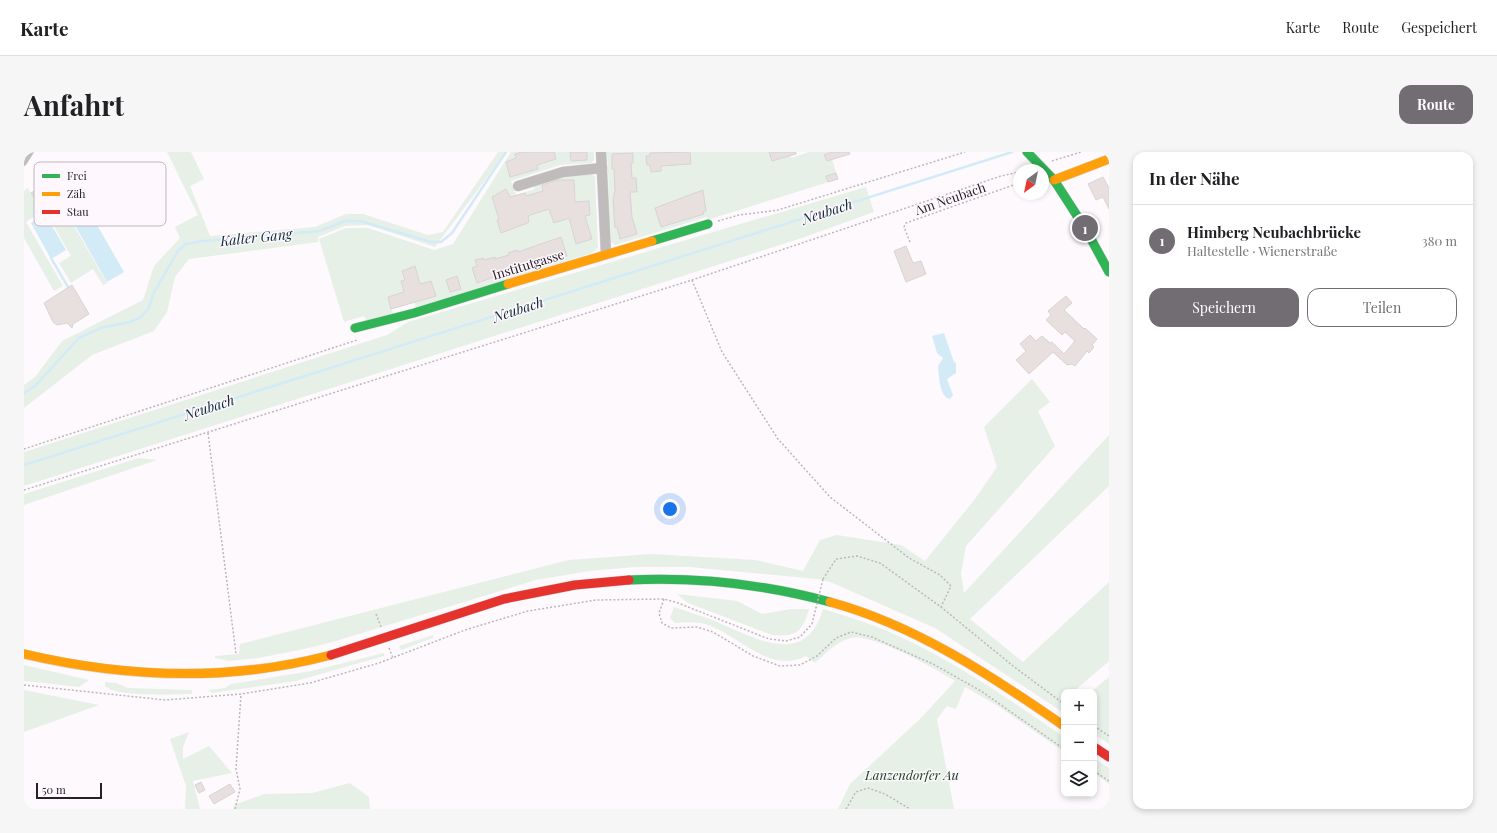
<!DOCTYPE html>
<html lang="de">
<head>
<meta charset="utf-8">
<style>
	:root { --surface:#fff; --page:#f6f6f6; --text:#202124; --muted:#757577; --line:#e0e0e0; --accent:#726d72 }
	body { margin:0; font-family:"Playfair Display",serif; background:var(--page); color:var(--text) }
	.controls { position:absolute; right:12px; bottom:12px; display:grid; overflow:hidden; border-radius:8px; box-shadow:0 2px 6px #0003 }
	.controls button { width:36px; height:36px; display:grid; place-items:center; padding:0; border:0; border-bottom:1px solid var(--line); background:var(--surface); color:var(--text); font:20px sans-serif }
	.compass { position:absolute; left:989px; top:12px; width:36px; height:36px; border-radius:50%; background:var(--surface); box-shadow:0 2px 6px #0003; rotate:213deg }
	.scale { position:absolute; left:12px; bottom:10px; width:66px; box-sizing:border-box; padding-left:4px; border:2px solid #272127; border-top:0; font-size:11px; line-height:14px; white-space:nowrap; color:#272127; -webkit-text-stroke:3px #fff7fe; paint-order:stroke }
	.you { position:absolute; left:646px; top:357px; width:14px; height:14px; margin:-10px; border:3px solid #fff; border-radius:50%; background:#1a73e8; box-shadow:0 0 0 6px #1a73e833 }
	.badge { display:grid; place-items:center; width:26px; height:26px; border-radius:50%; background:var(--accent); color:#fff; font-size:13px; font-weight:700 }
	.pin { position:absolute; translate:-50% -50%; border:2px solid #fff; box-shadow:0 1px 4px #0006 }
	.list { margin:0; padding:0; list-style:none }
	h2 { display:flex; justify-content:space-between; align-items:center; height:52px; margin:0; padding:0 16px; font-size:17px }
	h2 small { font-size:13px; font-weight:400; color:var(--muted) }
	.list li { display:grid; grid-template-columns:26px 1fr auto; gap:12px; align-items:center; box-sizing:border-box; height:72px; padding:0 16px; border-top:1px solid var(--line) }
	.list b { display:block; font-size:15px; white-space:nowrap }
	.list p { margin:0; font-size:13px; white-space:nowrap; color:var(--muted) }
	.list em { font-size:13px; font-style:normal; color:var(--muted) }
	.actions { display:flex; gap:8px; padding:12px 16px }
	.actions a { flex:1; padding:9px 0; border:1px solid var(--accent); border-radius:12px; text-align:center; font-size:14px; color:var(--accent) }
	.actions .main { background:var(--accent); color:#fff }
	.icon { flex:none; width:22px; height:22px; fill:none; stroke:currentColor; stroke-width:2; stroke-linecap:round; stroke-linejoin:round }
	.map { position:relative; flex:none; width:1085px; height:657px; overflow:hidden; border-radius:12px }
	header { display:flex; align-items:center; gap:24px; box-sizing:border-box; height:56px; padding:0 20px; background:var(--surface); border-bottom:1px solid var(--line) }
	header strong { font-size:19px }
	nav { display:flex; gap:22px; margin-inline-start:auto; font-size:14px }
	.intro { display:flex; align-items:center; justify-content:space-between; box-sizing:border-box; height:96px; padding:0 24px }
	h1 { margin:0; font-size:28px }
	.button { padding:10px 18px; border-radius:12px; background:var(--accent); color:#fff; font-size:14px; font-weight:700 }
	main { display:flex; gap:24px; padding:0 24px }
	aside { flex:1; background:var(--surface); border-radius:12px; box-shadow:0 2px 6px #0003 }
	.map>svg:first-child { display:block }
</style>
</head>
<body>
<header>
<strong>Karte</strong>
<nav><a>Karte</a><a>Route</a><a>Gespeichert</a></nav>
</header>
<div class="intro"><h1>Anfahrt</h1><a class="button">Route</a></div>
<main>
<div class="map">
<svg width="1085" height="657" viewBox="0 0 1085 657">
	<rect width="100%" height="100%" fill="#fdf9fd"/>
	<g fill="#e6f0e7">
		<polygon points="143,0 167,0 180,27 166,34 186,84 291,75 322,62 339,62 404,83 419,80 474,0 482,0 411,95 344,73 321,74 294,85 294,90 165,107 151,125 143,160 130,179 68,203 0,256 0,233 12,224 38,189 119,148 130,114 156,86 151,75 174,63"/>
		<polygon points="487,0 570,0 570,8 567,11 536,13 487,29 492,43 511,37 509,33 540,23 568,22 571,25 574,96 568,101 392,156 390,150 368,157 369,162 343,170 340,164 320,170 295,87 322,76 344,76 410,98 429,92"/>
		<polygon points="583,0 765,0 767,6 785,0 806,0 814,27 683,68 683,65 591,93 587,90"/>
		<polygon points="842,35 850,60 778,86 0,334 0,300 363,183 384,170"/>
		<polygon points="4,36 13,53 21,49 25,55 2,70 39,134 30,139 0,86 0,39"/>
		<polygon points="39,55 83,131 79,133 69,117 47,131 35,111 47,104 24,64"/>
		<polygon points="1008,227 1026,250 1014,259 1031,294 942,394 937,421 940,441 1085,283 1085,334 946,467 999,510 1085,430 1085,509 1049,540 1040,540 1040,561 911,476 806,430 793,427 666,415 611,415 565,419 512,428 305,491 276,498 234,506 205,509 191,506 191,504 215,502 216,492 545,408 627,402 731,408 779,419 796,388 813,383 877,393 901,409 951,347 973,315 960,275"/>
		<polygon points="115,306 133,308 0,353 0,342"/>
		<path d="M653,442l60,7 25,13 29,-5h18c-7,23 -12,28 -37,26l-84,-32z"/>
		<path d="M650,455c14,5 29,9 43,15 40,17 89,46 106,-13 27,8 55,17 80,29 57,27 109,63 161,99v15l-66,-46 -33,-19 -9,22 -9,-3 -10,13 17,90h-116l12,-25 72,-67 33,-36c-19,-12 -83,-48 -104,-43 -15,4 -25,15 -36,25l-9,-7c-35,18 -65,-18 -95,-30 -12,-5 -23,-4 -36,-3l-5,-5z"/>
		<polygon points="409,483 409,486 377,498 375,494"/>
		<polygon points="360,501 360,504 272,529 188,541 184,538 201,536 207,532 287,519"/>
		<polygon points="0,513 65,528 55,535 0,529"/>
		<polygon points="1085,525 1085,592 1070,582 1070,540 1067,540"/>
		<path d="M81,530l11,1 12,5 64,2v4c-20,0 -73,4 -87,-8z"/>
		<polygon points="0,538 75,553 0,580"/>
		<polygon points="165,580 159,595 159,607 185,594 208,621 169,629 176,657 161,657 162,634 146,587"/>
		<polygon points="1070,606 1085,616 1085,632 1070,621"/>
		<polygon points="326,631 345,645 346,657 209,657 210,653 240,642 288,641"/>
	</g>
	<g fill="#d2ebf7">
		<polygon points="57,45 100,120 83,130 40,54"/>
		<polygon points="21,62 42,98 27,107 7,71"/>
		<path d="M920,181l10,29 2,1v10l-9,6 6,16 -3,4c-11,-2 -11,-24 -12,-33l5,-8 -6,-5 -5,-17z"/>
	</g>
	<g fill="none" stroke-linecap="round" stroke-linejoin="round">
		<g stroke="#d2ebf7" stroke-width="2.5">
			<polyline points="22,63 51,46 52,47"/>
			<polyline points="27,106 44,135"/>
			<polyline points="0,241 11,234 55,186 77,176 106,170 117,165 125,156 129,142 154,99 162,92 179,89 296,79 321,69 336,69 407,90 417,90 428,81 482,0"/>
			<polyline points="0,313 988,0"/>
		</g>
	</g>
	<g fill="#e8dfdf" stroke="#d9d3d3">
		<polygon points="498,0 530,0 532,7 513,13 514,17 486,25 482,10 492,6 491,2"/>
		<polygon points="546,0 563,0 563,8 547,9"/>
		<polygon points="666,0 667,12 637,14 637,19 627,20 626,13 623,13 622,4 626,4 626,1"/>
		<polygon points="745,0 772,0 772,2 748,9"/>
		<polygon points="808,0 825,0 826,2 803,9 800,3"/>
		<polygon points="609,1 609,11 607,11 608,26 612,26 613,40 606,40 608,65 613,82 596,87 593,75 591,76 589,47 591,39 590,17 588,17 588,2"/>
		<polygon points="812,21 814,27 804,30 802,24"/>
		<polygon points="36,24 42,35 14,52 7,41"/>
		<polygon points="1079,25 1085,36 1085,57 1079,45 1072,48 1064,32"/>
		<polygon points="534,28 550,28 551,50 565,49 566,63 561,64 568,87 552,92 545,66 530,71 525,57 506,63 504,65 505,70 501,72 477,81 473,68 475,67 468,45 482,37 486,45 501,41 502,44 519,39 518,33"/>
		<polygon points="679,38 682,59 679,60 680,62 637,75 631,56"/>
		<polygon points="537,85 543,104 512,114 511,112 505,113 453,131 448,116 453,114 451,108 459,106 460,108 471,105 471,107 485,103 484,101 493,98 494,100"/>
		<polygon points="882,94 889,111 897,109 902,122 882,130 870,99"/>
		<polygon points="391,114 396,132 407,129 412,144 367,157 364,145 380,140 377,129 381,128 378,119"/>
		<polygon points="433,124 437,137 426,140 422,128"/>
		<polygon points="48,133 65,162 49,172 48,176 43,171 33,173 29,170 20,151"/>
		<polygon points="1042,144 1048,151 1040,158 1060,177 1061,176 1073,187 1068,193 1070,195 1065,201 1063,199 1051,214 1048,212 1043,213 1029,200 1005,222 992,208 1002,199 996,192 1006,183 1012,189 1018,184 1026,191 1028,190 1040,202 1051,189 1041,180 1038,183 1022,168 1027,163 1024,159"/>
		<polygon points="177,630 181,638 175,641 171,633"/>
		<polygon points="206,632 211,640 190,652 185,644"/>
	</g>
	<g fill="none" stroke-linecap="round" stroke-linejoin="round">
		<defs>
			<polyline id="lane" points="0,11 7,0"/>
			<g id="street">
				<polyline points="577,0 582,102"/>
				<polyline points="494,34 539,20 578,16"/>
			</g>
			<g id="fast">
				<polyline points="1003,0 1030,28 1061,76 1085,120"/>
				<polyline points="628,89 684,72"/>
				<polyline points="331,176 390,161 484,132"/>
				<path d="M605,428c69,-3 135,4 201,22"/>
			</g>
			<g id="slow">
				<polyline points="1030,28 1085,7"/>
				<polyline points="484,132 628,89"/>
				<path d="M806,450c85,23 162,74 234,124"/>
				<path d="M0,502c102,24 205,28 307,1"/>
			</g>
			<g id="jam">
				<polyline points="307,503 480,447 551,433 605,428"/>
				<polyline points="1070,595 1085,605"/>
			</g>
		</defs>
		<use href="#lane" stroke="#dad7da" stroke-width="6"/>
		<use href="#street" stroke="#dad7da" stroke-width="11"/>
		<use href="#fast" stroke="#dad7da" stroke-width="10"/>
		<use href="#slow" stroke="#dad7da" stroke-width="10"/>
		<use href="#jam" stroke="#dad7da" stroke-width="10"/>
		<g stroke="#bcb8b9" stroke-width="1.5" stroke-dasharray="2 2" stroke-linecap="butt">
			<polyline points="1028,9 1057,0"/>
			<polyline points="694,69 715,63 754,58 941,0"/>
			<polyline points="886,90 880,75 882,71 995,31"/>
			<polyline points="668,128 698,200 754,287 806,345 885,406 916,423 927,434 917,455"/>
			<polyline points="184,281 212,502"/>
			<polyline points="0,297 333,188"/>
			<polyline points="0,338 668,128 977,24 995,20"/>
			<polyline points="799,427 812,407 833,404 856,411 917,455 989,514 1040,552"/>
			<polyline points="640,447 635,461 638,471 647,476 673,475 689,480 729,504 756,514 776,513 793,504 812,486 827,480 848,485 909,512 957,539 1040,597"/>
			<polyline points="352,462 357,475"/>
			<polyline points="365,496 369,506"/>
			<polyline points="0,533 141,548 217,542 286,531 355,511 441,478 504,459 572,448 640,447 654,451 745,487 762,489 776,485 788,472"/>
			<polyline points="1070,574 1085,584"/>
			<polyline points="1070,619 1085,629"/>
			<polyline points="211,657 216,637 212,617 217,542"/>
			<polyline points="822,657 832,640 844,636 861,642 886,657"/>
		</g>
		<use href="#lane" stroke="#c0bcbc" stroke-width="5"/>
		<use href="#street" stroke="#c0bcbc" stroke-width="10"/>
		<use href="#fast" stroke="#30b455" stroke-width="9"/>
		<use href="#slow" stroke="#ff9f0a" stroke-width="9"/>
		<use href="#jam" stroke="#e5322d" stroke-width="9"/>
		<polyline stroke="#bcb8b9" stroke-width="1.5" stroke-dasharray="2 2" stroke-linecap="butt" points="788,472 799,427"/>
	</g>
	<g text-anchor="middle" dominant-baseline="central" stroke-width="3" stroke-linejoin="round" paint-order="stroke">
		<g font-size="13" fill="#272127" stroke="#fff7fe">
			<text transform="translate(926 46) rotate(-19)">Am Neubach</text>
			<text transform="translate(504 112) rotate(-17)">Institutgasse</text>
		</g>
		<g font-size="13" font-style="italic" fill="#133d1c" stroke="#fff7fe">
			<text x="888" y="622">Lanzendorfer Au</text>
		</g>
		<g font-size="14" font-style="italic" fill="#0c2f3a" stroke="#fff7fe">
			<text transform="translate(803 59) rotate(-18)">Neubach</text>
			<text transform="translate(232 85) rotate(-6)">Kalter Gang</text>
			<text transform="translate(494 157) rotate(-18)">Neubach</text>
			<text transform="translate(185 255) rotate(-18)">Neubach</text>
		</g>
	</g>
	<rect x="10" y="10" width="132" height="64" rx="6" fill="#fff7fe" stroke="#beb7be" stroke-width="1"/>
	<rect x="18" y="22" width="18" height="4" fill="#30b455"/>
	<rect x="18" y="40" width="18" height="4" fill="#ff9f0a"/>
	<rect x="18" y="58" width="18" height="4" fill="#e5322d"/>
	<g font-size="11" fill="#272127">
		<text x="43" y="28">Frei</text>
		<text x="43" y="46">Zäh</text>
		<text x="43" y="64">Stau</text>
	</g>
</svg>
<div class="controls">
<button>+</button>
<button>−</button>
<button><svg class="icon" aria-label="layers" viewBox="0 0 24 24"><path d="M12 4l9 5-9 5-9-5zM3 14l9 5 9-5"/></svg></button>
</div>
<svg class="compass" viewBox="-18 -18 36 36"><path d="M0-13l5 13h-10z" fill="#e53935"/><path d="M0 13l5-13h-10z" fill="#757577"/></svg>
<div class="scale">50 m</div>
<div class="you"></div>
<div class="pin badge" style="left:1061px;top:76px">1</div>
</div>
<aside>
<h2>In der Nähe<small></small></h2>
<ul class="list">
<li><span class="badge">1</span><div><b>Himberg Neubachbrücke</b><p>Haltestelle · Wienerstraße</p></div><em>380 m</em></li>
</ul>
<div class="actions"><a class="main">Speichern</a><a>Teilen</a></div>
</aside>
</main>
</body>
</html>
